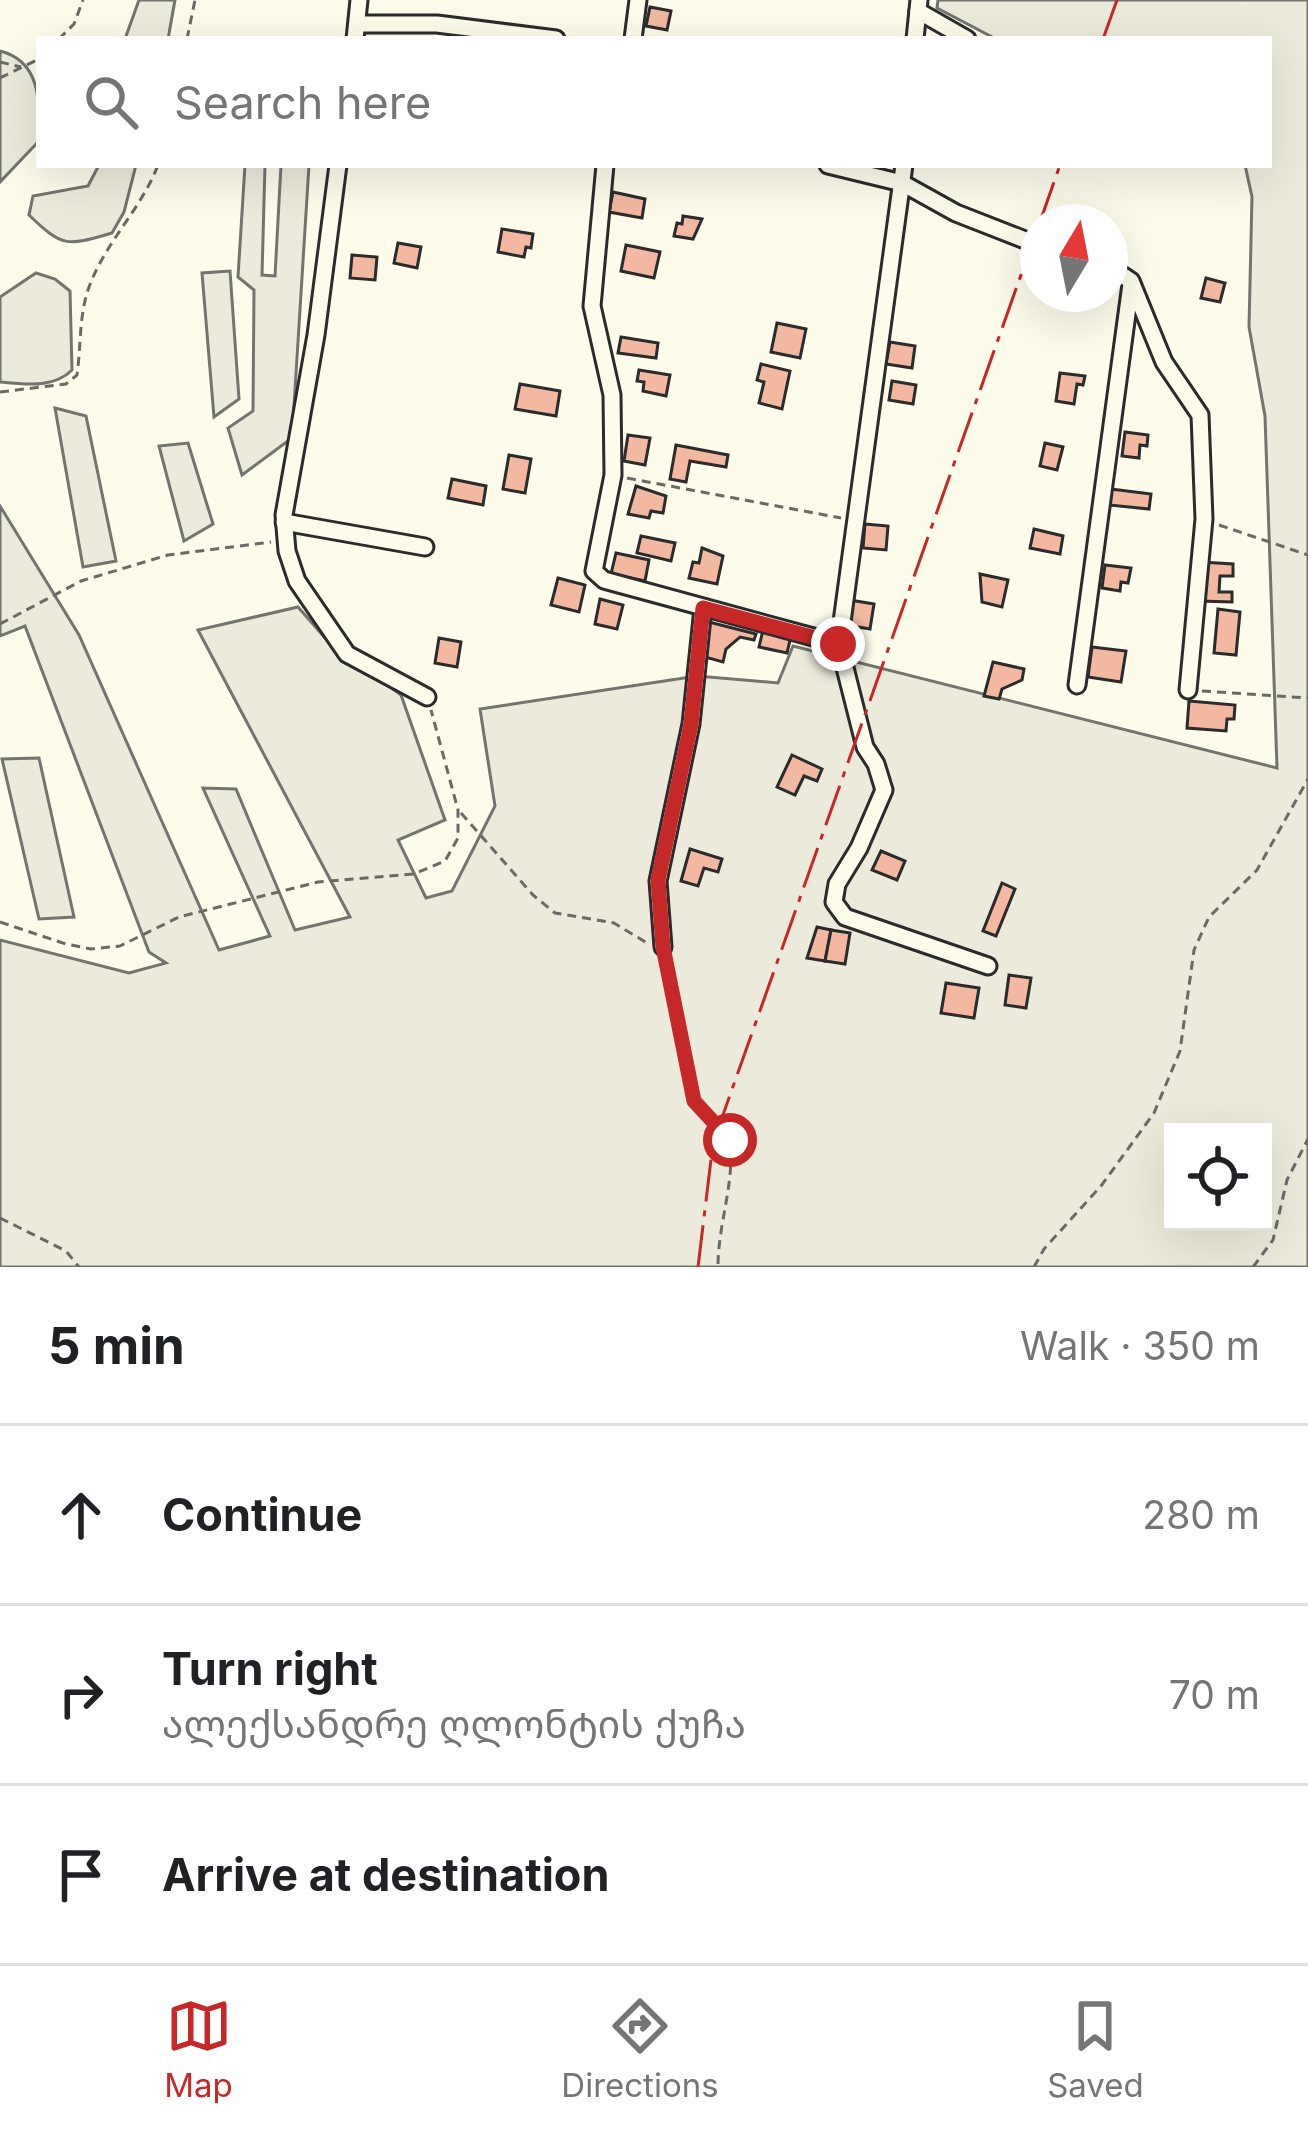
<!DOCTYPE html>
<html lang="en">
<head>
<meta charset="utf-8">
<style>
	:root { --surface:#fff; --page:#f2f2f2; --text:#202124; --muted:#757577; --line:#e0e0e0; --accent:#c62828 }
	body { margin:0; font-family:Inter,"Noto Sans Georgian",sans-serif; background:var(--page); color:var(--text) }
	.controls { position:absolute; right:36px; bottom:36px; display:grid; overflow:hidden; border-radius:0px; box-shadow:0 12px 48px #0002 }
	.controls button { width:108px; height:108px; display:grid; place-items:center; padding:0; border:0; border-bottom:3px solid var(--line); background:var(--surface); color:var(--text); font:60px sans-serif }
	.compass { position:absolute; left:1020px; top:204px; width:108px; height:108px; border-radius:50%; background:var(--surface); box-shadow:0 12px 48px #0002; rotate:10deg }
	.stop { position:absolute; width:36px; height:36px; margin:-27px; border:9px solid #c62828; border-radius:50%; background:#fff }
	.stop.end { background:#c62828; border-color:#fff; box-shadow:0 3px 12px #0008 }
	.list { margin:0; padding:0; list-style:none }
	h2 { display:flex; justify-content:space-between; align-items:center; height:156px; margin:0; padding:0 48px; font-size:51px }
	h2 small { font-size:39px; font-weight:400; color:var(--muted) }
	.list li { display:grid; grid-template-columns:78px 1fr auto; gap:36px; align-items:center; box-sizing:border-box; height:180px; padding:0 48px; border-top:3px solid var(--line) }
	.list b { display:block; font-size:45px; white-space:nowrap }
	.list p { margin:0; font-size:39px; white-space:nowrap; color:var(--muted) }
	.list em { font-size:39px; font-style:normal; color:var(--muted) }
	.icon { flex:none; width:66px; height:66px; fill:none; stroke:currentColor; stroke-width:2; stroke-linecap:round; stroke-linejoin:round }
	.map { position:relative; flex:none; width:1308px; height:1267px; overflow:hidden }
	.search { position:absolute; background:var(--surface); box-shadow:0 12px 48px #0002; left:36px; right:36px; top:36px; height:132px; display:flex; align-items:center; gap:30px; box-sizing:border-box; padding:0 42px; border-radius:0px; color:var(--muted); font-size:45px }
	.sheet { height:696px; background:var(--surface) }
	nav { display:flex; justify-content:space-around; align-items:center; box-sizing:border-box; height:168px; border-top:3px solid var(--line); background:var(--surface); font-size:33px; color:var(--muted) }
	nav a { display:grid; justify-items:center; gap:6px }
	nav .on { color:var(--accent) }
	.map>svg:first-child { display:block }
</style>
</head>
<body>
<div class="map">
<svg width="1308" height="1267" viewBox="0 0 1308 1267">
	<rect width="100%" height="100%" fill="#fdfbea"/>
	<g fill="#ecebdb" stroke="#74746e" stroke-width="3" fill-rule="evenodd">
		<polygon points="139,0 175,0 168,39 125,39"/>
		<path d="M938,0h370v1267h-1308v-327l129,33 37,-10 -17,-11 -124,-326 -25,10v-130l79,129 140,315 51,-14 -67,-148 33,1 59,141 55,-13 -152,-287 100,-23 27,31 76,57 44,125 -47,20 28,58 26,-7 43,-85 -15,-97 217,-33 81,7 15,-37 484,122 -12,-352 -16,-89 3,-130 -7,-32h24v-126h-273l-59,-31zM1173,1132h90v90h-90z"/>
		<path d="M0,51c43,11 39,54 39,90l-39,41z"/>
		<path d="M99,165h37l-12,47 -12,21c-45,13 -49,15 -83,-18l4,-19 55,-10z"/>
		<polygon points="245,165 265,165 262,275 275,276 281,165 309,165 292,438 242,475 228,428 253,411 254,290 238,277"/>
		<polygon points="230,271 239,399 214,417 202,273"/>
		<path d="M36,273l19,6 15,12 2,79c-19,19 -47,14 -72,12v-85z"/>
		<polygon points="55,408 86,416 116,561 83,567"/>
		<polygon points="188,443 213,524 184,541 159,446"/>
		<polygon points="39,758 74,917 39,919 2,759"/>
	</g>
	<g fill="#f2b8a0" stroke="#2b2b2b" stroke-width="3">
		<polygon points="650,7 671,11 667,30 646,26"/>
		<polygon points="613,192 645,199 642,218 609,212"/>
		<polygon points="683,216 702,219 693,239 674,236 677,223 682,224"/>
		<polygon points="502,229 533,234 531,248 526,247 524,257 498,252"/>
		<polygon points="398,243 421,247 417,268 394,263"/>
		<polygon points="626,245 660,252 654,278 621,271"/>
		<polygon points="352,255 377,257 375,280 350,278"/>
		<polygon points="1206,278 1225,283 1220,302 1201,298"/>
		<polygon points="777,323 806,329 800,358 771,352"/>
		<polygon points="621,337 658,343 656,358 618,353"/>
		<polygon points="890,342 915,346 912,368 886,364"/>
		<polygon points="761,364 790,371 782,409 759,403 764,382 757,380"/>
		<polygon points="639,370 670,375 666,396 643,391 644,382 637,381"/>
		<polygon points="1060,373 1085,376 1083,385 1077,384 1074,404 1056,401"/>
		<polygon points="892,381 916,385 913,404 889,400"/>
		<polygon points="520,384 560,391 556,416 515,409"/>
		<polygon points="1125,432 1148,435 1147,446 1140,445 1139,458 1122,456"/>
		<polygon points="628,435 650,438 645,465 624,461"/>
		<polygon points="1045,443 1063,447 1057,470 1040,466"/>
		<polygon points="676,445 728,455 726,467 690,461 686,482 670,479"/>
		<polygon points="509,455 531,459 525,493 503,489"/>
		<polygon points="452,479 486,486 483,505 448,498"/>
		<polygon points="636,486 666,496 663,513 651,511 649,518 628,514"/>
		<polygon points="1111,489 1151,494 1149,509 1109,505"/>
		<polygon points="865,524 888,526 886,550 863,548"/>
		<polygon points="1034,529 1063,536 1060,554 1030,548"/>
		<polygon points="641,536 675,543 671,561 637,553"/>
		<polygon points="702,548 723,556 717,584 689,578 693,562 699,563"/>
		<polygon points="616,553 649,560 645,581 611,574"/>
		<polygon points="1201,562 1233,564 1233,576 1220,576 1219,592 1232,592 1232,602 1200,601"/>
		<polygon points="1105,565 1131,568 1128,583 1121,582 1120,591 1102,588"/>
		<polygon points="980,574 1008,580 1002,607 982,602"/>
		<polygon points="558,578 585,585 579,612 551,605"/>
		<polygon points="600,599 623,605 617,629 595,624"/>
		<polygon points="850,600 874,604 870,629 846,625"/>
		<polygon points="1218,609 1240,612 1236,655 1214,653"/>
		<polygon points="709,622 756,634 754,640 740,637 726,649 723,662 701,656"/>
		<polygon points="763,630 791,636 787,653 759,647"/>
		<polygon points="439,638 461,642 457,667 435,663"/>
		<polygon points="1092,647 1126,651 1121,682 1088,677"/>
		<polygon points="993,662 1024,669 1022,680 1002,689 999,699 984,696"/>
		<polygon points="1189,701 1235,705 1234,719 1227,719 1226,731 1187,728"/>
		<polygon points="792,755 822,769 817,781 804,776 795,795 777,787"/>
		<polygon points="690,849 722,859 718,872 704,868 698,886 681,881"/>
		<polygon points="881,851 905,861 897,880 872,870"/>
		<polygon points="1002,883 1015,889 996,936 983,931"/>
		<polygon points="817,927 831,930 825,961 807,958"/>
		<polygon points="831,930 850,933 845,964 825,961"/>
		<polygon points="1009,975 1031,978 1026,1008 1005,1005"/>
		<polygon points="946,983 979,988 974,1018 941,1013"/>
	</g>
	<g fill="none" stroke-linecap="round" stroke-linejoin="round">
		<defs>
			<g id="minor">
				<polyline points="918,11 967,39"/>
				<polyline points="357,24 437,24 556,39"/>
				<polyline points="355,39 359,0"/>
				<polyline points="633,39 638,0"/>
				<polyline points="915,39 919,0"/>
				<polyline points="338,165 316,335 284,515 287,551 297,581 347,654 427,697"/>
				<polyline points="605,165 592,306 612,395 613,475 594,571 604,580 839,644"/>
				<polyline points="828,165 902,183 956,213 1038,245"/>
				<polyline points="904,165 839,644 865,747 876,764 884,790 859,848 837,884 834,902 845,917 988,966"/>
				<polyline points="1110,267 1131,281 1164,362 1200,415 1204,519 1188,690"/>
				<polyline points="284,522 425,547"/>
				<polyline points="1077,685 1131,284"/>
				<polyline points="663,947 658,881 691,724 703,608"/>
			</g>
		</defs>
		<use href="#minor" stroke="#2b2b2b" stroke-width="21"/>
		<g stroke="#6a6964" stroke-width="3" stroke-dasharray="9 6" stroke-linecap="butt">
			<polyline points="59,39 74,24 83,0"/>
			<polyline points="187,39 195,0"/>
			<polyline points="0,62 21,67"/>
			<polyline points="0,78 39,59"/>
			<path d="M0,392l66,-8 11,-9c4,-28 2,-58 11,-85 16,-47 53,-80 70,-125"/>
			<polyline points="627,478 841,518"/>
			<polyline points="1219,525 1308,555"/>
			<polyline points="0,624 81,581 168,555 271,542"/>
			<polyline points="1202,691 1308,698"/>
			<polyline points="461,813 533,895 555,913 614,923 647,943"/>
			<polyline points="0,922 66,944 91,949 120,946 179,917 318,882 414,874 445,861 458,838 458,810 431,710"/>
			<path d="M665,958l29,143 36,39c5,44 -12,83 -12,127"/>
			<polyline points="0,1218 66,1251 79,1267"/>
			<polyline points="1034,1267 1044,1249 1101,1186 1154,1113 1180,1051 1194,950 1209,917 1257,870 1308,779"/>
			<polyline points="1253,1267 1273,1240 1287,1180 1308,1139"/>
		</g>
		<use href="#minor" stroke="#fdfbea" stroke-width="15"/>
		<g stroke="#c62828" stroke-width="3" stroke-dasharray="42 9 6 9" stroke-linecap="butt">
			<polyline points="1103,39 1117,0"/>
			<polyline points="1040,222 1060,165"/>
			<polyline points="698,1267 713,1143 1038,227"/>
		</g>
	</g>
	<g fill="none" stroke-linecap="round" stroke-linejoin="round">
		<polyline stroke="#c62828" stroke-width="15" points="730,1140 694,1101 663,947 658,880 691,724 703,608 838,644"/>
	</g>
</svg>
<div class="controls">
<button><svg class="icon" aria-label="locate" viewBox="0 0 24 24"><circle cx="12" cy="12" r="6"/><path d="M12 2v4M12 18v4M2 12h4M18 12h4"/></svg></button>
</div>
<svg class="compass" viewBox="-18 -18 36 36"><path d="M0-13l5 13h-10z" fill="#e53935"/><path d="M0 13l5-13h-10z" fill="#757577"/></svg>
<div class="stop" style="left:730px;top:1140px"></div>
<div class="stop end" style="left:838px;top:644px"></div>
<div class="search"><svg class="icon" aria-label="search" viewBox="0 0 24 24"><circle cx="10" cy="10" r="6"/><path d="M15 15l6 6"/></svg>Search here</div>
</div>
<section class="sheet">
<h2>5 min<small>Walk · 350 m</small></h2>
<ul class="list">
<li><svg class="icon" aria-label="ahead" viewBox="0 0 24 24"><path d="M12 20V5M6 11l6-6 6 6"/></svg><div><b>Continue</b></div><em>280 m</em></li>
<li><svg class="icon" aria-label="right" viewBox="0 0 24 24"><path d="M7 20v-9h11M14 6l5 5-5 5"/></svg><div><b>Turn right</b><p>ალექსანდრე ღლონტის ქუჩა</p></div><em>70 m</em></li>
<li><svg class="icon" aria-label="arrive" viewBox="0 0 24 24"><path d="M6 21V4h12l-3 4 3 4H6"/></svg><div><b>Arrive at destination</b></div></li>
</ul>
</section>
<nav>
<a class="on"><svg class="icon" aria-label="map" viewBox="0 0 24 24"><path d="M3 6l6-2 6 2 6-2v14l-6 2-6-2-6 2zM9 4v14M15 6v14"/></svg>Map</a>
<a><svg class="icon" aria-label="directions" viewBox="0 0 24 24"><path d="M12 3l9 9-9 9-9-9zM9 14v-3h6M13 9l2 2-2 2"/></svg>Directions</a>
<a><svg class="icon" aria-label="saved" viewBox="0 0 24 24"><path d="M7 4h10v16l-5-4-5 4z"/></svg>Saved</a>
</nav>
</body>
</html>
